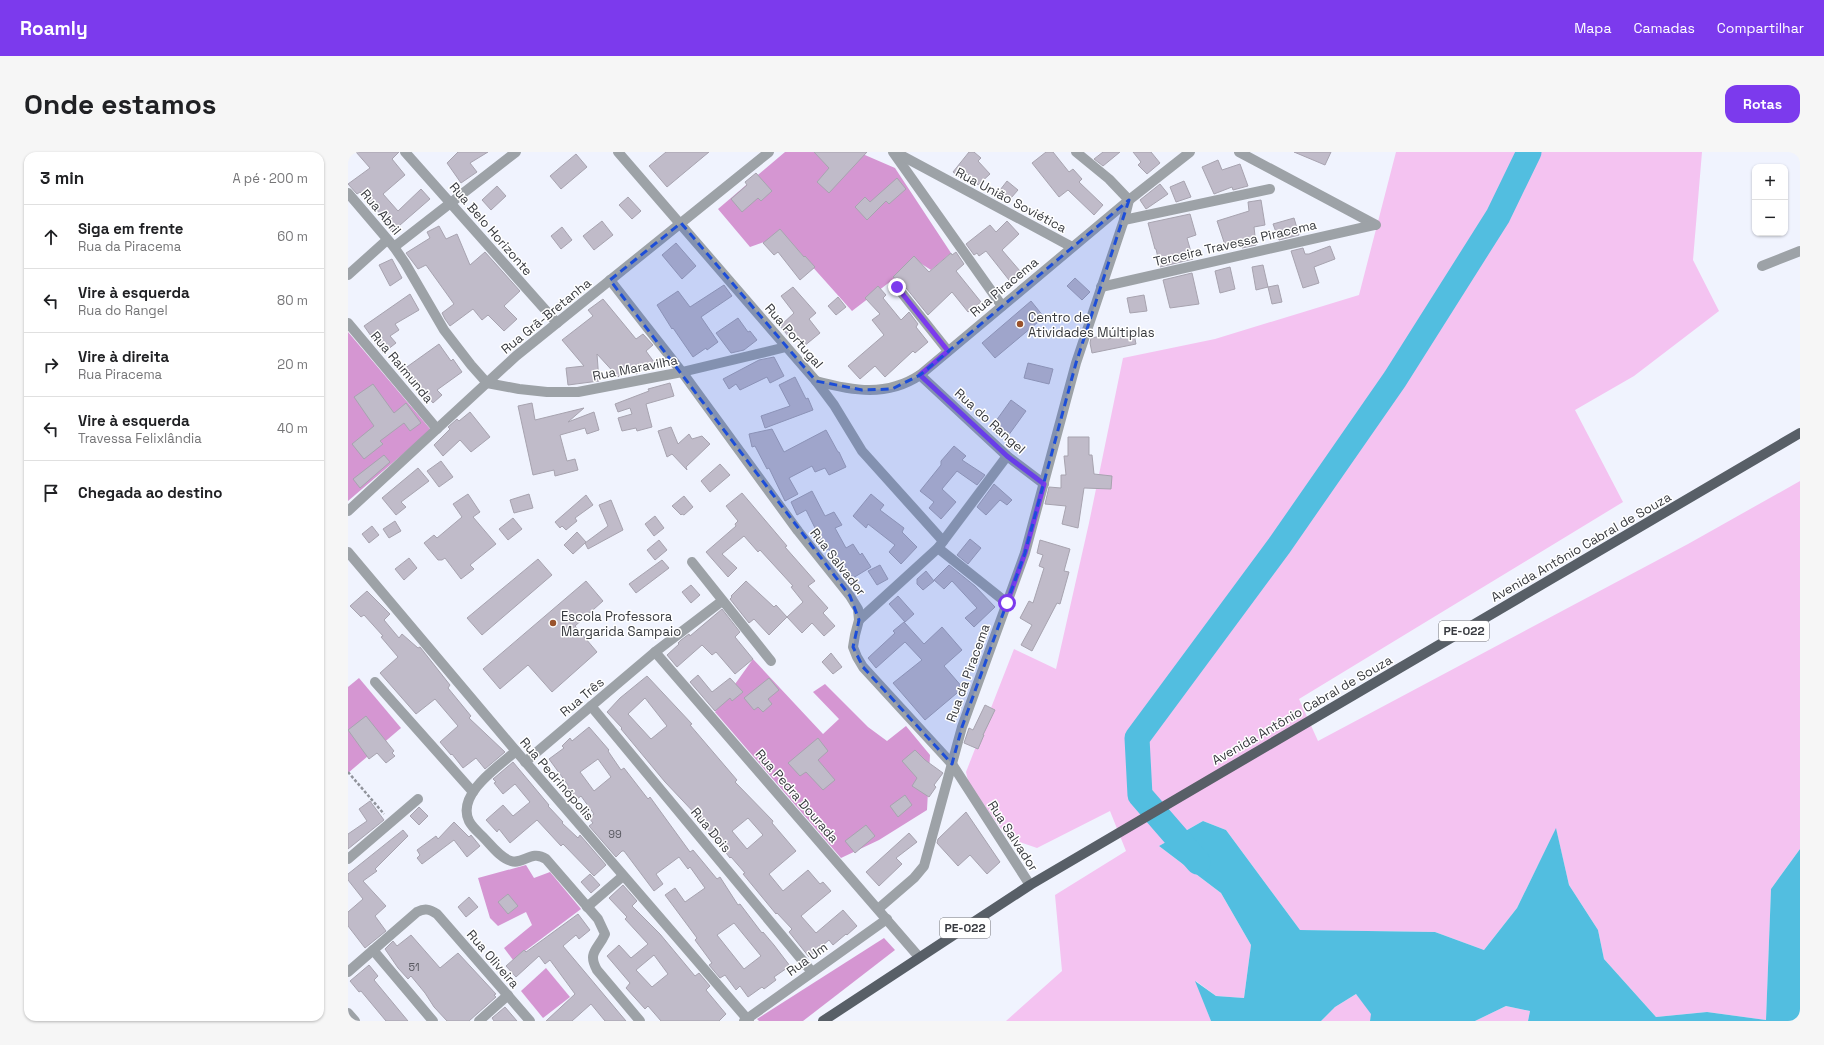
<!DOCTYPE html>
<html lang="pt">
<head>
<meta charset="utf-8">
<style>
	:root { --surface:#fff; --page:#f6f6f6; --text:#202124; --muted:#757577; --line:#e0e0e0; --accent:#7c3aed }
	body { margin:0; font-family:"Space Grotesk",sans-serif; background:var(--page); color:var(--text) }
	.controls { position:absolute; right:12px; top:12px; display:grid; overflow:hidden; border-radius:8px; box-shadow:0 1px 3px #0004 }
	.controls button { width:36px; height:36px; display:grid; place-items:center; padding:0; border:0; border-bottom:1px solid var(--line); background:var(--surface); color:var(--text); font:20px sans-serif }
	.stop { position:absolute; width:12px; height:12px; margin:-9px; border:3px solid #7c3aed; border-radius:50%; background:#fff }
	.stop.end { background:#7c3aed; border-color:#fff; box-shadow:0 1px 4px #0008 }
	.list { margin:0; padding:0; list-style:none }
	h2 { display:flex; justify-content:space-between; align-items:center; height:52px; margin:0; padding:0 16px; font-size:17px }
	h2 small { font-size:13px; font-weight:400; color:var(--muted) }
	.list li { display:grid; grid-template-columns:26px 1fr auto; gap:12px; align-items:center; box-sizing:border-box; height:64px; padding:0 16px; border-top:1px solid var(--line) }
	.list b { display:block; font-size:15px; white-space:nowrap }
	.list p { margin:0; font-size:13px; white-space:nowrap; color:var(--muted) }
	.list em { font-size:13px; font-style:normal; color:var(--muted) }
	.icon { flex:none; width:22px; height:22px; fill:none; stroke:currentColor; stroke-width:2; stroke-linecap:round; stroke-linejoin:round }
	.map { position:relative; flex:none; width:1452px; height:869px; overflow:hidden; border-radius:12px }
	header { display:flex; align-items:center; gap:24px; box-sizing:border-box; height:56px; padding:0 20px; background:var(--accent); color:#fff }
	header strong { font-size:19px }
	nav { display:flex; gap:22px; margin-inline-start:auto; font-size:14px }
	.intro { display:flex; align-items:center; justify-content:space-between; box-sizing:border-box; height:96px; padding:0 24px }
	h1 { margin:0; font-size:28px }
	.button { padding:10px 18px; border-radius:12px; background:var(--accent); color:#fff; font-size:14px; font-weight:700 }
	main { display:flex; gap:24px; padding:0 24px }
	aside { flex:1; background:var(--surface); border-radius:12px; box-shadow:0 1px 3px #0004 }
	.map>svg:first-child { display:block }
</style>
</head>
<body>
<header>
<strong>Roamly</strong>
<nav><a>Mapa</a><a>Camadas</a><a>Compartilhar</a></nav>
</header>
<div class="intro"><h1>Onde estamos</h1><a class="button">Rotas</a></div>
<main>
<aside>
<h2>3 min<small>A pé · 200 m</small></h2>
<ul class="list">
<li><svg class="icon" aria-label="ahead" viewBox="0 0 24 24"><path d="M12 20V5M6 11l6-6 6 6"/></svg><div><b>Siga em frente</b><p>Rua da Piracema</p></div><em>60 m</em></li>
<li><svg class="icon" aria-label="left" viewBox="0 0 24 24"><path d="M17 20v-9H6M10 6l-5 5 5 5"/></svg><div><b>Vire à esquerda</b><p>Rua do Rangel</p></div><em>80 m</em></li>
<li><svg class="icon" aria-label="right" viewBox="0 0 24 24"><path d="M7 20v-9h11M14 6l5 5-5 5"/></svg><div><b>Vire à direita</b><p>Rua Piracema</p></div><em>20 m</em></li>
<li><svg class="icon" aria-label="left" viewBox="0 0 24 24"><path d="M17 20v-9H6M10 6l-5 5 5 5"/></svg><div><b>Vire à esquerda</b><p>Travessa Felixlândia</p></div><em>40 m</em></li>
<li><svg class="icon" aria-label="arrive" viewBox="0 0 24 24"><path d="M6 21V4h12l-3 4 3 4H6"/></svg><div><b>Chegada ao destino</b></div></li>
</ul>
</aside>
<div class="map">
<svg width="1452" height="869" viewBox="0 0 1452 869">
	<rect width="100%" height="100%" fill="#f0f3fe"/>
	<g fill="#f4c3f1">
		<polygon points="1048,0 1354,0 1345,108 1371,159 1286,224 1227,258 1275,350 951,547 970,589 1340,392 1452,329 1452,697 1423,737 1418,868 1359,860 1308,865 1256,807 1250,778 1221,733 1208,677 1169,756 1136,798 1087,780 952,778 878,678 855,669 811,694 873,741 903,793 896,846 868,844 848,829 863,869 658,869 714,819 707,743 778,699 762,659 689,696 660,686 621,633 618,620 666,497 708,517 741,371 775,206 867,187 1011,143"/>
		<polygon points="1008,842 1024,862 1022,869 973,869 987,855"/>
		<polygon points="1158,854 1182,859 1180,869 1127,869"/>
	</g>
	<g fill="#d596d2">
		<polygon points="437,0 510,0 547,16 603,101 583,118 569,109 504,159 436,83 402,95 370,57"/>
		<polygon points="0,180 83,278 0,349"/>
		<polygon points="405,507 475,582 491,567 465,540 477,532 520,575 539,589 558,574 582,603 579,658 531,688 493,706 367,560"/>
		<polygon points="11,526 53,576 0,621 0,535"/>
		<polygon points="178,713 186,726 202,720 233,757 165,808 156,796 184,773 178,760 150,774 142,766 130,726"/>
		<polygon points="536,786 547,798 455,869 411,869 409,867"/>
		<polygon points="198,816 222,845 195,866 173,839"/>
	</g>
	<polygon fill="#52bee0" points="855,669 878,678 952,778 1087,780 1136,798 1169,756 1208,676 1221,733 1250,778 1256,807 1308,865 1359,860 1418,868 1423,737 1452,697 1452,869 1180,869 1182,859 1158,854 1127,869 1022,869 1023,862 1008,842 987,855 973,869 863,869 847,829 868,844 896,846 903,793 873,741 811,694"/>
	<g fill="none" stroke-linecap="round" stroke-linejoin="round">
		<polyline stroke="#52bee0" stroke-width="25" points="850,710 792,643 789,586 931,394 1047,227 1150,64 1181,0"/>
	</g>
	<g fill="#c0bbc9" stroke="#a7a3af" fill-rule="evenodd">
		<polygon points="8,0 51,0 44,7 57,23 35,42 50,59 73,37 82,47 44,80 37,71 39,69 12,40 9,42 0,32 22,16"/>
		<polygon points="110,0 140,0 122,11 129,20 113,31 99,11"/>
		<polygon points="318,0 361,0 319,35 301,14"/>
		<polygon points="466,0 519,0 481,41 469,30 481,16"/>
		<polygon points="621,0 626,0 633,6 630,9 642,22 630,33 620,22 615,28 605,20"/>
		<polygon points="698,0 705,0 721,20 725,17 734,27 731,30 755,53 746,63 720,38 711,45 684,11"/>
		<polygon points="755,0 772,0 755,14 746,7"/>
		<polygon points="785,0 803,0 812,11 799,22 790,13 793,10"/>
		<polygon points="946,0 983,0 977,13"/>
		<polygon points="228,2 239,15 213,37 202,24"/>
		<polygon points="870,8 874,18 892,12 900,34 885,38 884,35 866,42 854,15"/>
		<polygon points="408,21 424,39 413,49 410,46 394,60 383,47 399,33 397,30"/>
		<polygon points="549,26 558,37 541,52 538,49 519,68 507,55 517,45 522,50"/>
		<polygon points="659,29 670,38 663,46 652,38"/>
		<polygon points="836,29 843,45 828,50 822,35"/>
		<polygon points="812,32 820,42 798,57 792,48"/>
		<polygon points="149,34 158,44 143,58 134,48"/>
		<polygon points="280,45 293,59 284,67 271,53"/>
		<polygon points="913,48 917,73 906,75 908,93 894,96 893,88 877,93 869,69 901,59 900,50"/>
		<polygon points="842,62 848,83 839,86 845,107 812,115 808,97 807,97 800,71"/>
		<polygon points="946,66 951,83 931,88 925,72"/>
		<polygon points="254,69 265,83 246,98 235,84"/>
		<polygon points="659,69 671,82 654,98 672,119 661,128 638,99 631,104 629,101 626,103 618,92 642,73 648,80"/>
		<polygon points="91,74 98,87 109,82 122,113 137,100 172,139 156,154 169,167 156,179 140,163 134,168 125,157 102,174 97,167 94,161 106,152 78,113 70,117 58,101 82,86 79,80"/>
		<polygon points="214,75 224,88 213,97 203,84"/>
		<polygon points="432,77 456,105 457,104 467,115 452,128 430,100 426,103 415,91"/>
		<polygon points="328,91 348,114 334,127 314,103"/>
		<polygon points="982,94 987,107 966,115 971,131 955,136 943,99 955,96 957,102 961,102"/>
		<polygon points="608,100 616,112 608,119 633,150 620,160 604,140 580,163 554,131 545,125 566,104 581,120 603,101 604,103"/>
		<polygon points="44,107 54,126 42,134 31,113"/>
		<polygon points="915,113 920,135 908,138 904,115"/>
		<polygon points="882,115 887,137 872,141 867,119"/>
		<polygon points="844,121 851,152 822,156 815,128"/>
		<polygon points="727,126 742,140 734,148 719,134"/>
		<polygon points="376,133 384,144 353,165 370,190 359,198 358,196 345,205 325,176 324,177 309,153 330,139 342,155"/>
		<polygon points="930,133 934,150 924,152 920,135"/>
		<polygon points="530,134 538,143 535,146 553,168 561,160 570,172 568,175 580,190 567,201 565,199 537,225 527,214 512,227 500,214 536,183 524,168 532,162 517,146"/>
		<polygon points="445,135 468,161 461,167 472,181 455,195 444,182 441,185 432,174 446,161 433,144"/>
		<polygon points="62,142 71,158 47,172 51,178 42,184 48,191 35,201 16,174"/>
		<polygon points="796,143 799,159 782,161 779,146"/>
		<polygon points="490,145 498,155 488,163 480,154"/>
		<polygon points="255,147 288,187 295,182 305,193 298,199 306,210 288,222 282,214 270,225 249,202 251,229 220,233 218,216 236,214 214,188 245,164 240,158"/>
		<polygon points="683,149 696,165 647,206 634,191"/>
		<polygon points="390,166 400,180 402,179 409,188 396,198 383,201 368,181"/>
		<polygon points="786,182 788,192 744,201 742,191 743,186 759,183 760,187"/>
		<polygon points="91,192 103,209 105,207 114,220 89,238 94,243 85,251 56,217"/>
		<polygon points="426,205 436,224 422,231 419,225 392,238 388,232 381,237 375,227 411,208"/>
		<polygon points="680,211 705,217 701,232 676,226"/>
		<polygon points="447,225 458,247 460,246 465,258 417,276 413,264 442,254 431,233"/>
		<polygon points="322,231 326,244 298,252 304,275 289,279 288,276 274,279 270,266 284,262 282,256 270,260 267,252 301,239 300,237"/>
		<polygon points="25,232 46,261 58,251 73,271 62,279 56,271 32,289 35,292 16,307 4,292 26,274 6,245"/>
		<polygon points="663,248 678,259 660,284 645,273"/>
		<polygon points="184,251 187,268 236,256 220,270 246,260 251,278 239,282 237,276 212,283 219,309 227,307 230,318 207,324 206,318 185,323 170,254"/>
		<polygon points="122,260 142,285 123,300 112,288 95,304 86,293 102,277 100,275 109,267 111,269"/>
		<polygon points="323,275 330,292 341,282 344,287 354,284 362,292 338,315 339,318 324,302 319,305 310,279"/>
		<polygon points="424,277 436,300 478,278 490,300 491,300 498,315 481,323 477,316 467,320 464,314 441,326 450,342 437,349 421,316 419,317 407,294 404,295 401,282"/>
		<polygon points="720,285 741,285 741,303 744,303 746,322 764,324 763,337 736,336 730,376 714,372 718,354 697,352 701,335 713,336 713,323 718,323 716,304 720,304"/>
		<polygon points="606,294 618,304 614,308 637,323 629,333 609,319 594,337 608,350 593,367 581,356 586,350 572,339 593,313 593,309"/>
		<polygon points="36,303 42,310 12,336 5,327"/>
		<polygon points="93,309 105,325 91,335 79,319"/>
		<polygon points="372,312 382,323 362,340 353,329"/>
		<polygon points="70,316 81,329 53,350 58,355 48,363 34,346"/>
		<polygon points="646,332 664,348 659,353 652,348 638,363 629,355"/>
		<polygon points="464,339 477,364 486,360 494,373 487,376 498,396 505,392 512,403 514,401 523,415 505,426 495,411 491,414 481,397 478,398 458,358 449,363 443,350"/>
		<polygon points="394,341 439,394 437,395 467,429 460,434 480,456 475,461 487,474 476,484 464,471 454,481 439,465 455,450 443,435 445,434 412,398 410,400 396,384 374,402 389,416 380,425 358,400 388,374 387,372 390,369 378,354"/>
		<polygon points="120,342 132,360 125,365 148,392 122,413 126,417 113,427 97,406 94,408 90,408 76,391 86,383 89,386 114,365 105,352"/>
		<polygon points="181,342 185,356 166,361 162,348"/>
		<polygon points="523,342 536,353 532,358 556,376 554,380 569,395 553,412 541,400 547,393 520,372 518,376 505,364"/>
		<polygon points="238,343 245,353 227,366 229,369 218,378 214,374 212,376 207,370"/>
		<polygon points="336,344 345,355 336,363 334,362 333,363 324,354"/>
		<polygon points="263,348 275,378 240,397 237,391 225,402 216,393 229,380 238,390 237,391 260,374 251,353"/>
		<polygon points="307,364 316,376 306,384 297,372"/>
		<polygon points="165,366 174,377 160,388 151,377"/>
		<polygon points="47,369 53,379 41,386 35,377"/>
		<polygon points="24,374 31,383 21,391 14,382"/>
		<polygon points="622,387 633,396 620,412 609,403"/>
		<polygon points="311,388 319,398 307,408 299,398"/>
		<polygon points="692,388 722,397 716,419 721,420 712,452 709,451 684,499 673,493 684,473 672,466 681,449 685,451 696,416 691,414 695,403 689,401"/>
		<polygon points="61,406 69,416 56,428 47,417"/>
		<polygon points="190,407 204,423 134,483 119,466"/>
		<polygon points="314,408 321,416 288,441 281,432"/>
		<polygon points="532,413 540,427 529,433 520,419"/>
		<polygon points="601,413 627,434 647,455 626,475 617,466 629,456 604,429 596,437 586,428"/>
		<polygon points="578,419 586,429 575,438 569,432 569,427"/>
		<polygon points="238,429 255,449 227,474 249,500 204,540 180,513 152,537 135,517"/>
		<polygon points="398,429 426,455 428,453 439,465 421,483 406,467 401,471 382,447 384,445 383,444"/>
		<polygon points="343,433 352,443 343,451 334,440"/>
		<polygon points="19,439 42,462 36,468 51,486 54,482 70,496 72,495 102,533 100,536 123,564 121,566 157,600 137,617 128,606 115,616 104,602 103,603 92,590 110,574 87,547 68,562 32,521 50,505 33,485 35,484 16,463 13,465 2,454"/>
		<polygon points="550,444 566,462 557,470 541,452"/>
		<polygon points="374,457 392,480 387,485 405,507 387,522 368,500 364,503 354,493 329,515 319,503 331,492 330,491 333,488 341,482 342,484"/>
		<polygon points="556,470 576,492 594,475 614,498 596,514 615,536 577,568 545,531 574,508 557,490 528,516 520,506 547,481 545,479"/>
		<polygon points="483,501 494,515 485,522 474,510"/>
		<polygon points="350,523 364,540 382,526 395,540 384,549 382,546 367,559 342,530"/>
		<path d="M299,524l45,48 -2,1 47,55 -2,2 38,39 -1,2 24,28 -27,23 14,17 25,-21 12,14 3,-2 8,9 -30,25 15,17 27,-23 14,16 -10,9 -1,-1 -13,11 -4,-5 -20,17 -20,-25 3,-3 -15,-16 -1,1 -33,-40 2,-1 -14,-16 -1,1 -30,-39 -35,-37 -44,-53 1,-1 -15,-16 13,-14zM297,546l22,28 -16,13 -23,-25zM400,666l15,17 -16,14 -15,-18z"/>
		<polygon points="421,526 431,538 420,547 424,552 415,560 410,555 406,558 396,546"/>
		<polygon points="637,553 647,558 635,583 636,583 630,597 616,591 621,576 625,578"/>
		<polygon points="18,564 46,599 44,601 47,604 38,611 29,601 21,607 0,578"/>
		<path d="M241,575l20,23 -1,1 13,19 3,-2 24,31 2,-2 40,55 3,-2 24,29 3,-2 18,28 2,-1 22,29 1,-1 11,13 16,21 -16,11 2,3 -12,9 -2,-2 -14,10 -8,-11 -4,4 -11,-15 -5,3 -11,-13 3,-2 -17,-23 2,-2 -32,-43 10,-7 10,14 20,-14 -15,-21 -2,2 -9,-12 -23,17 7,10 -9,7 -30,-40h-2l-6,6 -27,-31 4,-3 -4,-5 5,-4 -13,-18 -5,4 -9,-13 1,-2 -19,-26 15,-11 -2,-2 8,-8 2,3zM250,607l13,18 -17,14 -14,-19zM386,771l27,33 -17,13 -27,-34z"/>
		<polygon points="470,586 480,599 470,608 487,628 475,638 458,620 452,624 440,611"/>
		<polygon points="567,598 577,608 595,621 586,633 588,635 581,645 564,634 569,626 554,609"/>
		<polygon points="165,610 201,653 200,654 215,670 214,671 230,686 232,683 258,713 246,724 215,692 213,694 189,668 162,691 151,677 149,680 138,668 155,653 165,664 182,650 167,632 155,642 146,631 148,630 145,627"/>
		<polygon points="557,643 564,653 550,665 542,654"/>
		<polygon points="22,649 36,668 0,697 0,682 19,669 11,657"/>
		<polygon points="71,655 80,664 71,673 62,664"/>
		<polygon points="618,660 652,710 639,722 622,703 610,714 589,691 590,687"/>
		<polygon points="106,670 121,685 123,683 132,694 119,705 106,688 74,712 69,706 72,703 69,698 88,684 90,687"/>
		<polygon points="518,673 527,684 507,701 497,689"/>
		<polygon points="55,678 60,684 27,717 29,719 15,729 38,754 27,764 38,779 17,796 0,774 0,760 15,747 0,728 0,722"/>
		<polygon points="561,681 569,690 548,706 554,712 531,734 518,720"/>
		<polygon points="242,722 252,733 243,741 233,730"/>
		<path d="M275,733l14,16 -5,5 28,28 35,42 4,-3 11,13 -4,4 20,24 -7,7h-58l-13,-15 -3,3 -19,-21 4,-5 -23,-27 12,-11 12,13 17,-14 -23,-25 2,-2 -18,-19zM306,803l14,19 -16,13 -16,-17z"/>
		<polygon points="160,742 170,754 160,762 150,750"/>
		<polygon points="121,745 130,755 118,765 110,755"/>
		<polygon points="230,762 242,778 231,787 228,783 215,794 278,869 257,869 243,852 224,869 198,869 227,842 202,808 197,812 191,804 168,825 158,814 176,798 178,800"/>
		<polygon points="63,783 92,816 110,801 148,842 146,843 148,845 121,869 99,869 86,855 77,841 63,824 60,827 50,816 37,797 45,789 49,794"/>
		<polygon points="21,813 30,824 26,828 60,869 38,869 13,839 11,840 2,829"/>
		<polygon points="157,855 169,869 146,869 144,866"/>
	</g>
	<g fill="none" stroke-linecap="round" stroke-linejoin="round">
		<polyline stroke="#90939b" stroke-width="2.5" stroke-dasharray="3 2" stroke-linecap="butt" points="0,620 36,662"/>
		<g stroke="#9da2a7" stroke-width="10">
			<polyline points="57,0 209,171"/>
			<polyline points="270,0 468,229 486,253 514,299 595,389"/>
			<polyline points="545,0 654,154"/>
			<polyline points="547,0 724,95"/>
			<polyline points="891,0 1028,73"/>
			<polyline points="0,41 46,95 57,111 96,178 123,213 139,231 171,237 199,240 230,240 334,220 438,195"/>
			<polyline points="776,68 922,37"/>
			<polyline points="46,95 168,0"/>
			<polyline points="1414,114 1452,99"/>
			<polyline points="0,123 39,88"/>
			<polyline points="262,128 334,220 450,379 502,444 510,457 511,468 507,483 505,495 509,505 515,515 604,612 682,733"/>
			<polyline points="549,135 600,199"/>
			<polyline points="753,135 1026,73"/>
			<polyline points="0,171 89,277"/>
			<polyline points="572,223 659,304 696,332"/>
			<path d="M468,229c37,10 71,16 104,-6l209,-175 61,-48"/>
			<polyline points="0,359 168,204 421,0"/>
			<polyline points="590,396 659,451"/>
			<polyline points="0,400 168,599 401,869"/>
			<polyline points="344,410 423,509"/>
			<polyline points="511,468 590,396 659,304"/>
			<polyline points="307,500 571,805"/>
			<polyline points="27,530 125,640"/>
			<polyline points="243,554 464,820"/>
			<path d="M168,599c-17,15 -60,43 -47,70 3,6 9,11 14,16 8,8 17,21 28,24 13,4 20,-12 35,-2l52,60 7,15c-7,16 -18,18 -8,36l43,51"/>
			<polyline points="177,610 307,500 374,449"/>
			<polyline points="0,707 70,647"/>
			<polyline points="239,755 275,724"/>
			<polyline points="530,757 566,726 576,714 614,575 677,401 728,211 776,68 781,48 761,27 728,0"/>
			<polyline points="25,798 85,869"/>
			<path d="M0,820l69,-60c8,-4 12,-3 20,2l93,107"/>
			<polyline points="0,861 7,869"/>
			<polyline points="131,869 160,843"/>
			<polyline points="396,869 539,767"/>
		</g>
		<polyline stroke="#585f67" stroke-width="10" points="475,869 682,733 1452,281"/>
	</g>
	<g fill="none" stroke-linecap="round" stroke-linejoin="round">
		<polyline stroke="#7c3aed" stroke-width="5" points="549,135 600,199 572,223 659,304 696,332 677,401 659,451"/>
	</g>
	<path fill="#1d4ed8" fill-opacity="0.2" stroke="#1d4ed8" stroke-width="3" stroke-dasharray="8 5" stroke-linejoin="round" d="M781,48l-53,163 -51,190 -63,174 -10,37 -89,-97 -10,-20 6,-27 -9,-24 -240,-316 71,-57 135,158 46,9 30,-1 28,-14z"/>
	<g fill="#9a532c" stroke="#fff" stroke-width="1.5">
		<circle cx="672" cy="172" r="4"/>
		<circle cx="205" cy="471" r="4"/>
	</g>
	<g text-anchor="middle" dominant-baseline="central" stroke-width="3" stroke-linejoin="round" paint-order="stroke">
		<g font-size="11" fill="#5a5a62">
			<text x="267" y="682">99</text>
			<text x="66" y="815">51</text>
		</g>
		<g fill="#fff" stroke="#747579" stroke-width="1">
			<rect x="1091" y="469" width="50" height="20" rx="3"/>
			<rect x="592" y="766" width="50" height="20" rx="3"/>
		</g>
		<g font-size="12" font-weight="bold" fill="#383a3f">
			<text x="1116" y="479">PE-022</text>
			<text x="617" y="776">PE-022</text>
		</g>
		<g font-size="13" fill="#383a3f" stroke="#fff">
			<text transform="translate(663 48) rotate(28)">Rua União Soviética</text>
			<text transform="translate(33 60) rotate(50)">Rua Abril</text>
			<text transform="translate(143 77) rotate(49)">Rua Belo Horizonte</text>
			<text transform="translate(887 91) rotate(-13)">Terceira Travessa Piracema</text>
			<text transform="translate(656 135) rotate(-40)">Rua Piracema</text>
			<text transform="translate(198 164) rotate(-39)">Rua Grã-Bretanha</text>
			<text transform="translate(446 184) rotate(49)">Rua Portugal</text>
			<text transform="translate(54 215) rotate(50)">Rua Raimunda</text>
			<text transform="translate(287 216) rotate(-11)">Rua Maravilha</text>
			<text transform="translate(642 269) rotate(42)">Rua do Rangel</text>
			<text transform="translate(1233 395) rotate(-30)">Avenida Antônio Cabral de Souza</text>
			<text transform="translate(490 410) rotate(52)">Rua Salvador</text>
			<text transform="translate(620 521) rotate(-70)">Rua da Piracema</text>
			<text transform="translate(234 545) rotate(-40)">Rua Três</text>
			<text transform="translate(954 558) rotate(-30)">Avenida Antônio Cabral de Souza</text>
			<text transform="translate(209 627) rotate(49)">Rua Pedrinópolis</text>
			<text transform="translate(449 644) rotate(49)">Rua Pedra Dourada</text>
			<text transform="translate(363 678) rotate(50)">Rua Dois</text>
			<text transform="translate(665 684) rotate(57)">Rua Salvador</text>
			<text transform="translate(145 807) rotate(49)">Rua Oliveira</text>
			<text transform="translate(459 807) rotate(-36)">Rua Um</text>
		</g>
		<g font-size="13" fill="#383a3f" stroke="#fff" text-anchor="start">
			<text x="680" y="165">Centro de<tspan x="680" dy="15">Atividades Múltiplas</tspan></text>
			<text x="213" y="464">Escola Professora<tspan x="213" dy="15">Margarida Sampaio</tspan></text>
		</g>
	</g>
</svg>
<div class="controls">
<button>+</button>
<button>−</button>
</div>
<div class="stop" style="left:659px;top:451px"></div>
<div class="stop end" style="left:549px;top:135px"></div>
</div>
</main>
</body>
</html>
